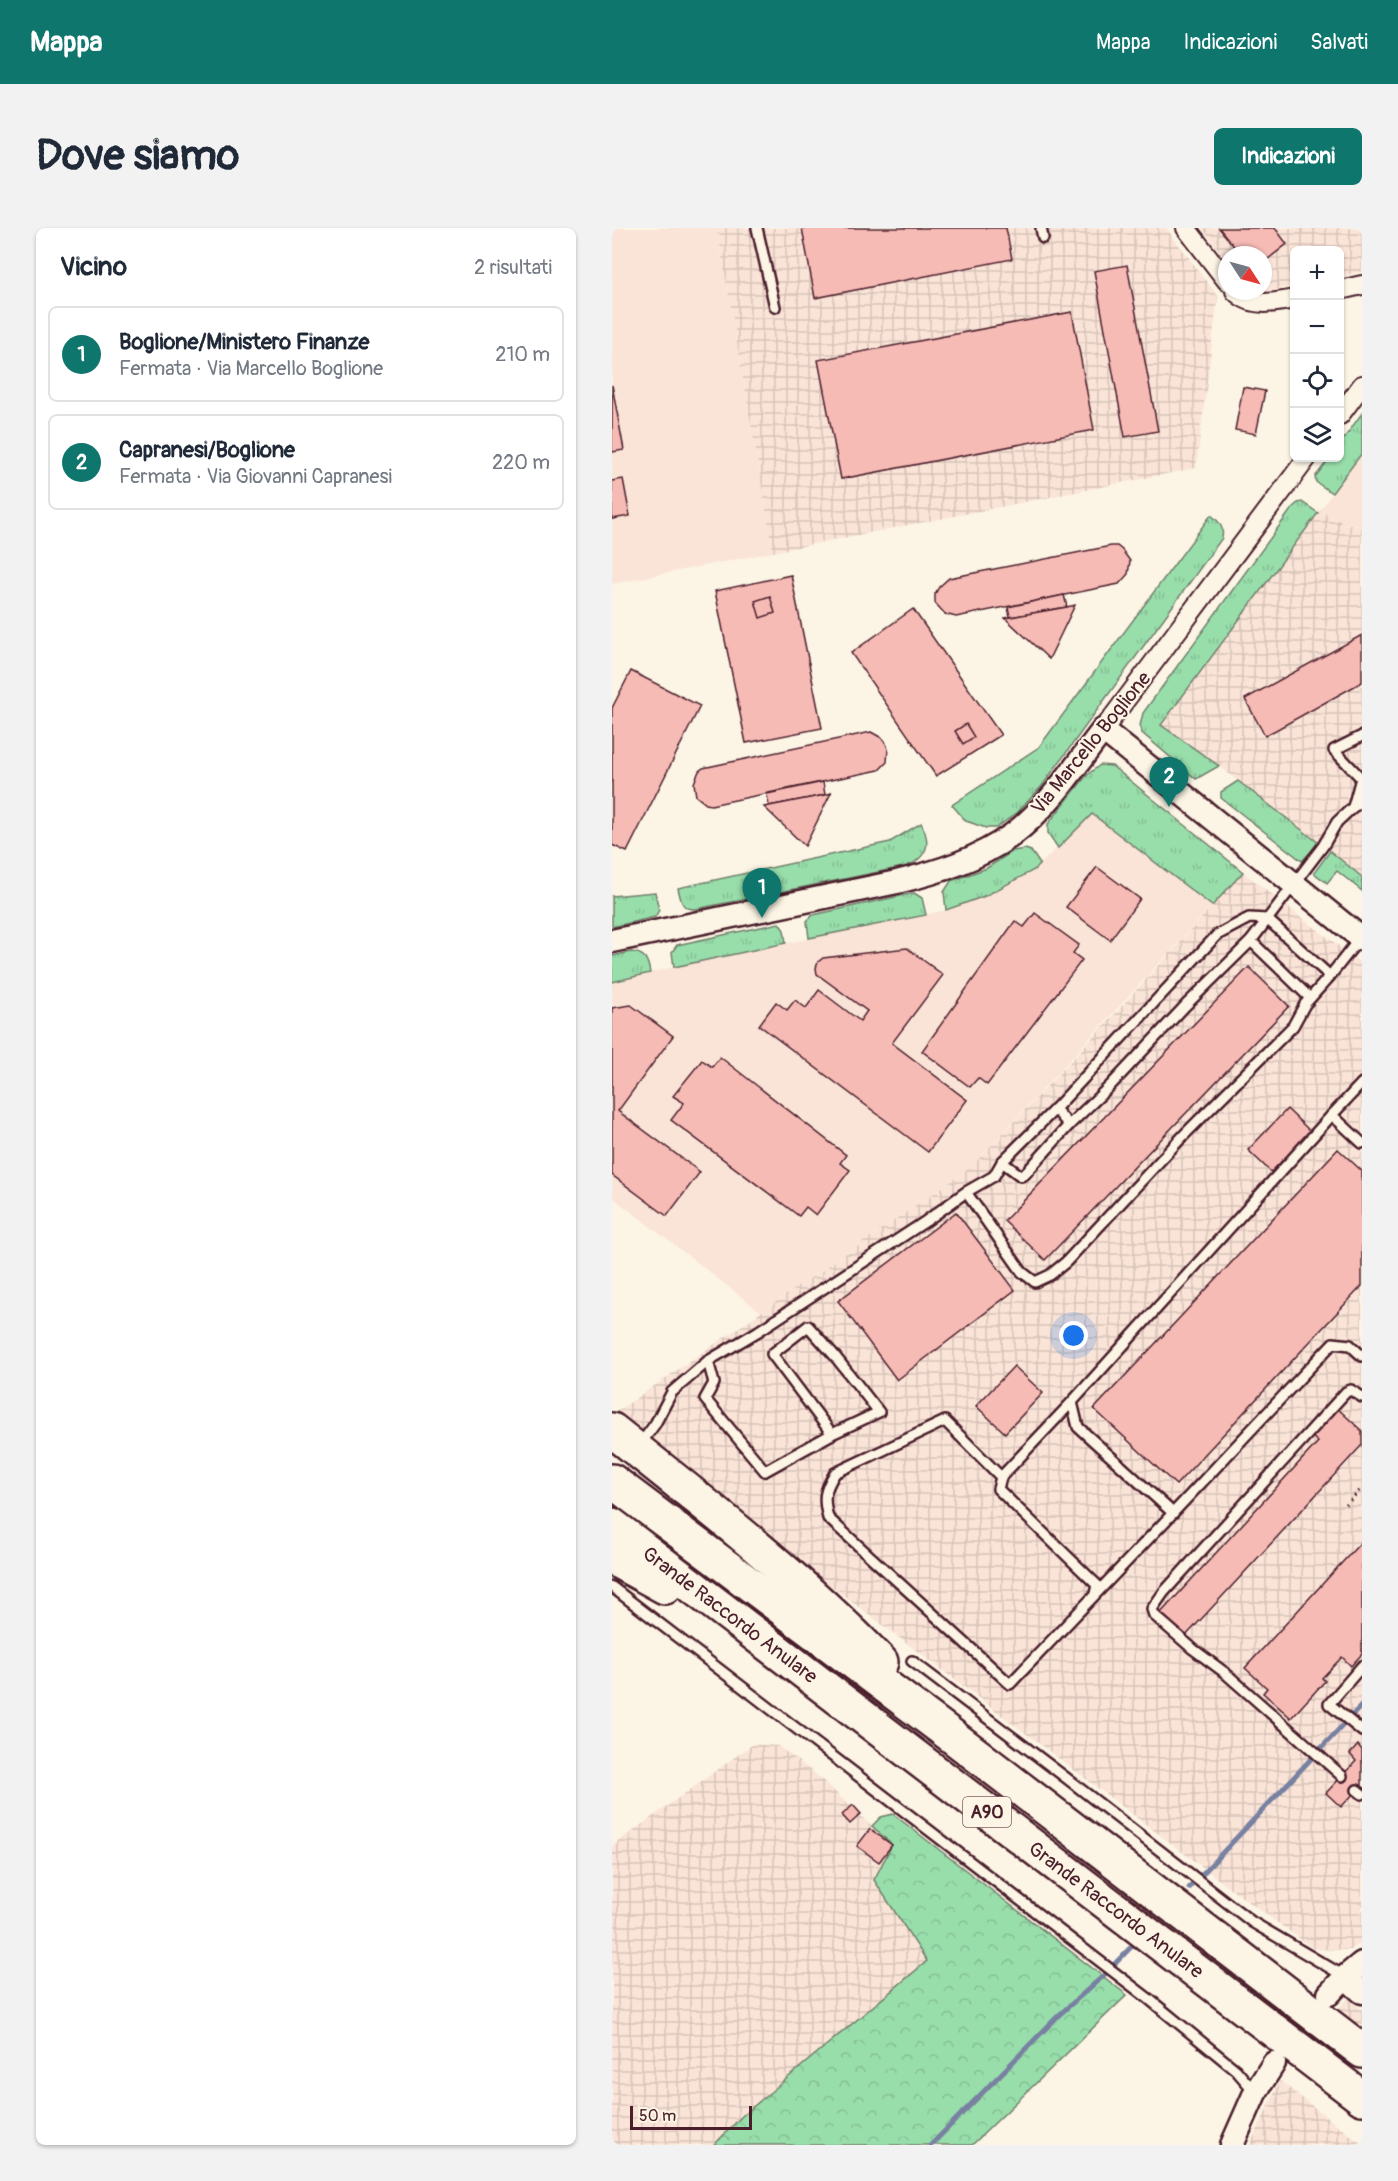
<!DOCTYPE html>
<html lang="it">
<head>
<meta charset="utf-8">
<style>
	:root { --surface:#fff; --page:#f2f2f3; --text:#1f2937; --muted:#747a83; --line:#e0e1e3; --accent:#0f766e }
	body { margin:0; font-family:Pangolin,sans-serif; background:var(--page); color:var(--text) }
	.controls { position:absolute; right:18px; top:18px; display:grid; overflow:hidden; border-radius:9px; box-shadow:0 2px 4px #0004 }
	.controls button { width:54px; height:54px; display:grid; place-items:center; padding:0; border:0; border-bottom:2px solid var(--line); background:var(--surface); color:var(--text); font:30px sans-serif }
	.compass { position:absolute; left:606px; top:18px; width:54px; height:54px; border-radius:50%; background:var(--surface); box-shadow:0 2px 4px #0004; rotate:126deg }
	.scale { position:absolute; left:18px; bottom:15px; width:122px; box-sizing:border-box; padding-left:6px; border:3px solid #4a1f2b; border-top:0; font-size:16px; line-height:21px; white-space:nowrap; color:#4a1f2b; -webkit-text-stroke:4px #fcf5e5; paint-order:stroke }
	.you { position:absolute; left:462px; top:1108px; width:21px; height:21px; margin:-15px; border:4px solid #fff; border-radius:50%; background:#1a73e8; box-shadow:0 0 0 9px #1a73e833 }
	.badge { display:grid; place-items:center; width:39px; height:39px; border-radius:50%; background:var(--accent); color:#fff; font-size:20px; font-weight:700 }
	.pin { position:absolute; translate:-50% -50px; filter:drop-shadow(0 2px 3px #0008) }
	.pin::after { content:''; position:absolute; top:32px; width:21px; height:18px; background:inherit; clip-path:polygon(0 0,100% 0,50% 100%) }
	.list { margin:0; padding:0; list-style:none }
	h2 { display:flex; justify-content:space-between; align-items:center; height:78px; margin:0; padding:0 24px; font-size:26px }
	h2 small { font-size:20px; font-weight:400; color:var(--muted) }
	.list li { display:grid; grid-template-columns:39px 1fr auto; gap:18px; align-items:center; box-sizing:border-box; height:96px; margin:0 12px 12px; padding:0 12px; border:2px solid var(--line); border-radius:9px }
	.list b { display:block; font-size:22px; white-space:nowrap }
	.list p { margin:0; font-size:20px; white-space:nowrap; color:var(--muted) }
	.list em { font-size:20px; font-style:normal; color:var(--muted) }
	.icon { flex:none; width:33px; height:33px; fill:none; stroke:currentColor; stroke-width:2; stroke-linecap:round; stroke-linejoin:round }
	.map { position:relative; flex:none; width:750px; height:1917px; overflow:hidden; border-radius:9px }
	header { display:flex; align-items:center; gap:36px; box-sizing:border-box; height:84px; padding:0 30px; background:var(--accent); color:#fff }
	header strong { font-size:28px }
	nav { display:flex; gap:33px; margin-inline-start:auto; font-size:21px }
	.intro { display:flex; align-items:center; justify-content:space-between; box-sizing:border-box; height:144px; padding:0 36px }
	h1 { margin:0; font-size:42px }
	.button { padding:15px 27px; border-radius:9px; background:var(--accent); color:#fff; font-size:21px; font-weight:700 }
	main { display:flex; gap:36px; padding:0 36px }
	aside { flex:1; background:var(--surface); border-radius:9px; box-shadow:0 2px 4px #0004 }
	.map>svg:first-child { display:block }
</style>
</head>
<body>
<header>
<strong>Mappa</strong>
<nav><a>Mappa</a><a>Indicazioni</a><a>Salvati</a></nav>
</header>
<div class="intro"><h1>Dove siamo</h1><a class="button">Indicazioni</a></div>
<main>
<aside>
<h2>Vicino<small>2 risultati</small></h2>
<ul class="list">
<li><span class="badge">1</span><div><b>Boglione/Ministero Finanze</b><p>Fermata · Via Marcello Boglione</p></div><em>210 m</em></li>
<li><span class="badge">2</span><div><b>Capranesi/Boglione</b><p>Fermata · Via Giovanni Capranesi</p></div><em>220 m</em></li>
</ul>
</aside>
<div class="map">
<svg width="750" height="1917" viewBox="0 0 750 1917">
	<defs>
		<pattern id="industrial-grid" width="8" height="8" patternUnits="userSpaceOnUse" patternTransform="scale(1.5)"><rect width="8" height="8" fill="#fae4d7"/><path d="M0 4h8M4 0v8" fill="none" stroke="#d8c3b9"/></pattern>
		<pattern id="grass-tufts" width="24" height="20" patternUnits="userSpaceOnUse" patternTransform="scale(1.5)"><rect width="24" height="20" fill="#98deab"/><path d="M3 7l-1-3M5 7V3M7 7l1-3M15 17l-1-3M17 17v-4M19 17l1-3" fill="none" stroke="#84be93"/></pattern>
		<pattern id="forest-crowns" width="20" height="18" patternUnits="userSpaceOnUse" patternTransform="scale(1.5)"><rect width="20" height="18" fill="#98deab"/><path d="M2 6a3 3 0 1 1 6 0M12 15a3 3 0 1 1 6 0" fill="none" stroke="#84be93"/></pattern>
	</defs>
	<rect width="100%" height="100%" fill="#fcf5e5"/>
	<filter id="ink" filterUnits="userSpaceOnUse"><feTurbulence type="fractalNoise" baseFrequency=".0167" numOctaves="2"/><feDisplacementMap in="SourceGraphic" scale="12" xChannelSelector="R" yChannelSelector="G"/><feConvolveMatrix kernelMatrix="1 2 1 2 8 2 1 2 1" color-interpolation-filters="sRGB"/></filter>
	<g filter="url(#ink)">
		<g fill="#fae4d7">
			<polygon points="0,0 105,0 161,324 0,356"/>
			<polygon points="750,225 750,300 730,294 708,282"/>
			<polygon points="480,586 588,667 600,678 358,940 149,1084 0,969 0,754 62,739 334,682 422,642"/>
		</g>
		<g fill="url(#industrial-grid)">
			<polygon points="105,0 554,0 606,68 584,240 161,324"/>
			<polygon points="590,0 750,0 750,44 728,48 728,22 682,22 682,58 649,65 643,63 651,63 651,27 615,27 615,33"/>
			<polygon points="708,282 730,294 750,300 750,649 612,542 549,498"/>
			<polygon points="631,644 750,736 750,1714 739,1722 702,1721 623,1664 132,1292 0,1187 358,940 499,790"/>
			<polygon points="141,1516 166,1518 205,1547 280,1617 263,1653 315,1733 130,1888 102,1917 0,1917 0,1618"/>
			<polygon points="736,1770 750,1782 750,1801 725,1782"/>
			<polygon points="668,1853 750,1916 750,1917 638,1917"/>
		</g>
		<g fill="url(#grass-tufts)" stroke="#717e6b" stroke-width="1.5">
			<polygon points="750,185 750,225 720,265 704,254 703,249 718,230 728,230 728,216"/>
			<polygon points="690,274 706,285 549,497 607,538 584,551 530,505 528,498 531,485 681,279 686,275"/>
			<path d="M599,287c9,7 13,12 11,23l-180,248 -24,26 -22,16h-10l-20,-7 -14,-16 87,-58z"/>
			<polygon points="488,537 500,538 631,644 600,678 480,586 446,620 436,605 436,596 475,547"/>
			<polygon points="626,553 707,615 690,633 609,570 609,564"/>
			<path d="M309,595c10,19 8,33 -13,43l-212,43c-15,1 -15,-9 -18,-21l212,-46z"/>
			<polygon points="413,621 419,623 428,636 422,642 373,668 334,682 332,664 339,653 375,640 401,623"/>
			<polygon points="718,623 750,649 750,663 725,643 715,655 702,645"/>
			<polygon points="43,664 47,682 43,689 0,699 0,668"/>
			<polygon points="302,665 310,670 314,687 197,710 195,693 201,687"/>
			<polygon points="167,695 172,702 174,715 62,739 60,724 65,717"/>
			<path d="M19,724c14,1 17,8 19,21l-38,9v-26z"/>
		</g>
		<polygon fill="url(#forest-crowns)" stroke="#717e6b" stroke-width="1.5" points="281,1586 515,1767 360,1917 102,1917 130,1888 315,1733 262,1652 280,1617 260,1598 269,1589"/>
		<g fill="none" stroke-linecap="round" stroke-linejoin="round">
			<g stroke="#7881a1" stroke-width="5">
				<polyline points="577,1660 750,1477"/>
				<polyline points="319,1917 447,1787 490,1749 520,1718"/>
			</g>
		</g>
		<g fill="#f7bbb6" stroke="#4a1f2b" stroke-width="1.5">
			<polygon points="190,0 394,0 400,31 203,70"/>
			<polygon points="607,0 663,0 675,16 651,35 651,27 629,27"/>
			<polygon points="515,37 546,203 513,209 482,43"/>
			<polygon points="460,84 482,202 229,251 206,132"/>
			<polygon points="0,157 12,222 0,224"/>
			<polygon points="631,159 653,163 644,206 623,202"/>
			<polygon points="11,251 18,288 0,291 0,253"/>
			<polygon points="499,318 505,318 510,322 518,333 516,346 507,356 344,389 333,386 323,375 323,366 327,359 337,350"/>
			<polygon points="179,347 210,500 134,515 103,363"/>
			<polygon points="452,367 455,379 398,389 396,379"/>
			<polygon points="158,368 163,385 148,390 143,373"/>
			<polygon points="463,377 437,431 393,390 455,379"/>
			<polygon points="301,381 389,507 324,548 239,425"/>
			<polygon points="750,407 750,454 653,508 633,471"/>
			<polygon points="19,443 88,478 15,624 0,617 0,480"/>
			<polygon points="354,496 362,509 351,516 343,503"/>
			<polygon points="259,504 268,509 273,513 276,521 275,534 267,542 99,577 94,576 84,568 82,555 87,543 91,540"/>
			<polygon points="211,554 213,567 157,578 155,566"/>
			<polygon points="219,565 193,618 152,579 213,567"/>
			<polygon points="485,639 528,671 498,712 454,679"/>
			<polygon points="423,685 467,717 461,725 470,732 375,857 366,850 358,859 310,823 403,693 412,699"/>
			<polygon points="295,720 331,747 280,815 355,872 316,924 147,797 164,774 175,782 183,772 194,780 207,762 248,793 255,783 205,746 204,740 206,734 211,730"/>
			<polygon points="637,739 677,778 433,1032 392,993"/>
			<polygon points="19,777 61,808 6,883 88,944 55,988 0,947 0,780"/>
			<polygon points="108,829 234,927 228,935 238,942 204,987 194,979 187,988 59,892 72,875 61,868 90,832 100,839"/>
			<polygon points="675,881 699,904 659,944 636,922"/>
			<polygon points="726,921 750,943 750,1058 564,1257 482,1181"/>
			<polygon points="344,984 403,1062 285,1152 226,1073"/>
			<polygon points="402,1138 431,1165 393,1205 364,1178"/>
			<polygon points="724,1179 750,1203 750,1217 571,1411 546,1388 706,1214 698,1207"/>
			<polygon points="750,1313 750,1426 739,1438 730,1429 710,1450 713,1453 679,1490 651,1465 655,1460 633,1440"/>
			<polygon points="746,1517 750,1522 750,1557 729,1579 714,1565 744,1533 738,1526"/>
			<polygon points="241,1577 249,1586 238,1596 230,1587"/>
			<polygon points="258,1601 280,1617 267,1634 245,1618"/>
		</g>
		<g fill="none" stroke-linecap="round" stroke-linejoin="round">
			<defs>
				<g id="service">
					<polyline points="145,0 163,79"/>
					<polyline points="429,0 431,10"/>
					<polyline points="741,579 749,550 722,522 750,508"/>
					<polyline points="639,713 698,770"/>
					<polyline points="718,748 748,710"/>
					<polyline points="750,855 720,887 750,915"/>
					<polyline points="443,881 457,897"/>
					<polyline points="390,934 409,948 413,946 457,897 498,858 574,777 639,713 711,618 725,594 741,579 750,574"/>
					<polyline points="96,1133 102,1155 93,1171 153,1243 220,1206 267,1184 222,1127 196,1098 160,1126 220,1206"/>
					<path d="M460,1174l-71,75 -56,-56 -110,52c-11,18 -12,25 -7,45l182,166 163,-171 -95,-86 -6,-25 260,-287"/>
					<polyline points="27,1218 43,1196 60,1164 96,1133 145,1104 314,993 354,964 382,948 390,934 443,881 605,707 637,690 655,691 718,748 693,776 681,798 572,907 454,1034 438,1047 423,1054 410,1044 354,964"/>
					<polyline points="389,1249 386,1261 485,1357 483,1366"/>
					<polyline points="561,1285 721,1115 738,1117 750,1128"/>
					<polyline points="0,1359 537,1771 624,1842 642,1863"/>
					<polyline points="300,1433 453,1549 640,1694 732,1748"/>
					<polyline points="750,1438 717,1476 750,1503"/>
					<polyline points="730,1548 612,1444 581,1421 542,1387 540,1381 552,1364 734,1164 739,1162 750,1169"/>
					<polyline points="745,1562 750,1566"/>
				</g>
				<g id="minor">
					<polyline points="574,0 615,53"/>
					<polyline points="728,62 750,57"/>
					<path d="M623,63c16,17 39,12 59,8"/>
					<polyline points="728,187 750,157"/>
					<polyline points="491,502 695,230"/>
				</g>
				<g id="tertiary">
					<path d="M0,713l285,-59c41,-10 80,-22 115,-47 37,-28 63,-69 91,-105l259,209"/>
					<polyline points="733,1749 750,1764"/>
					<polyline points="717,1766 733,1749 750,1735"/>
					<polyline points="620,1917 643,1865 662,1835"/>
				</g>
				<g id="motorway">
					<path d="M0,1202c93,74 186,146 269,232"/>
					<polyline points="0,1253 336,1505 750,1823"/>
					<polyline points="0,1297 750,1870"/>
					<polyline points="0,1330 53,1359"/>
				</g>
			</defs>
			<use href="#service" stroke="#4a1f2b" stroke-width="14"/>
			<use href="#minor" stroke="#4a1f2b" stroke-width="22"/>
			<use href="#tertiary" stroke="#4a1f2b" stroke-width="27"/>
			<use href="#motorway" stroke="#4a1f2b" stroke-width="38"/>
			<polyline stroke="#4a1f2b" stroke-width="3" stroke-dasharray="1.5 4.5" stroke-linecap="butt" points="734,1277 750,1260"/>
			<use href="#service" stroke="#fcf5e5" stroke-width="9"/>
			<use href="#minor" stroke="#fcf5e5" stroke-width="18"/>
			<use href="#tertiary" stroke="#fcf5e5" stroke-width="22"/>
			<use href="#motorway" stroke="#fcf5e5" stroke-width="33"/>
		</g>
	</g>
	<g text-anchor="middle" dominant-baseline="central" stroke-width="4.5" stroke-linejoin="round" paint-order="stroke">
		<rect fill="#fcf5e5" stroke="#7f5f63" stroke-width="1.5" x="351" y="1569" width="48" height="30" rx="4.5"/>
		<g font-size="18" font-weight="bold" fill="#4a1f2b">
			<text x="375" y="1584">A90</text>
		</g>
		<g font-size="20" fill="#4a1f2b" stroke="#fcf5e5">
			<text transform="translate(479 515) rotate(-51)">Via Marcello Boglione</text>
			<text transform="translate(118 1387) rotate(37)">Grande Raccordo Anulare</text>
			<text transform="translate(504 1682) rotate(37)">Grande Raccordo Anulare</text>
		</g>
	</g>
</svg>
<div class="controls">
<button>+</button>
<button>−</button>
<button><svg class="icon" aria-label="locate" viewBox="0 0 24 24"><circle cx="12" cy="12" r="6"/><path d="M12 2v4M12 18v4M2 12h4M18 12h4"/></svg></button>
<button><svg class="icon" aria-label="layers" viewBox="0 0 24 24"><path d="M12 4l9 5-9 5-9-5zM3 14l9 5 9-5"/></svg></button>
</div>
<svg class="compass" viewBox="-18 -18 36 36"><path d="M0-13l5 13h-10z" fill="#e53935"/><path d="M0 13l5-13h-10z" fill="#747a83"/></svg>
<div class="scale">50 m</div>
<div class="you"></div>
<div class="pin badge" style="left:150px;top:690px">1</div>
<div class="pin badge" style="left:557px;top:579px">2</div>
</div>
</main>
</body>
</html>
